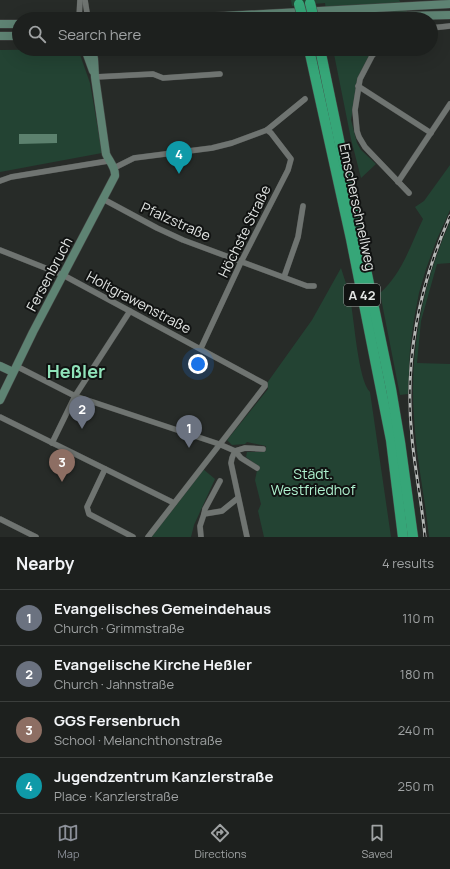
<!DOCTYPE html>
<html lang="en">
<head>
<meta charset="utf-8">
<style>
	:root { --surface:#1d201e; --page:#2a2d2b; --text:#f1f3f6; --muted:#a0a3a4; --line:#3b3e3c; --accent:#8c9099 }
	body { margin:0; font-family:Manrope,sans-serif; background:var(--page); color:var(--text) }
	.you { position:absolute; left:198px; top:364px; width:14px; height:14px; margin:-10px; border:3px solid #fff; border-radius:50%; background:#1a73e8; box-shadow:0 0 0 6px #1a73e833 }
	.badge { display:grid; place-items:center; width:26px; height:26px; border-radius:50%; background:var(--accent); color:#fff; font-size:13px; font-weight:700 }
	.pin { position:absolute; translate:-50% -33px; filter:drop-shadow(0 1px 2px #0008) }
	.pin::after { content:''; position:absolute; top:21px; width:14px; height:12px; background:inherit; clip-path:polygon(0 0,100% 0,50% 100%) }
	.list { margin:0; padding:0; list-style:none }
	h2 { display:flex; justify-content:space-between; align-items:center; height:52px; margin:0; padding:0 16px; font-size:17px }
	h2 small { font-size:13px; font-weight:400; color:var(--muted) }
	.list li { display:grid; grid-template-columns:26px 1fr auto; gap:12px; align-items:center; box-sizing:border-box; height:56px; padding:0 16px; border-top:1px solid var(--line) }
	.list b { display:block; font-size:15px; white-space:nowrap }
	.list p { margin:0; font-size:13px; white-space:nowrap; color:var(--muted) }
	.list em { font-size:13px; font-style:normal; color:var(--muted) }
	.icon { flex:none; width:22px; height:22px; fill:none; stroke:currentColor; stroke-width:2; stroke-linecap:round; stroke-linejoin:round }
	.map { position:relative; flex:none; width:450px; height:537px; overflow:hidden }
	.search { position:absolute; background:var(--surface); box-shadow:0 4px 16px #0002; left:12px; right:12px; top:12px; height:44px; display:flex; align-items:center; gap:10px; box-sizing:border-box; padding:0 14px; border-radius:22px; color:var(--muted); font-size:15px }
	.sheet { height:276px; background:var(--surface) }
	nav { display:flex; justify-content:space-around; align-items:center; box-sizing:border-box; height:56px; border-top:1px solid var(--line); background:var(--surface); font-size:11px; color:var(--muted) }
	nav a { display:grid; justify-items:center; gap:2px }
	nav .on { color:var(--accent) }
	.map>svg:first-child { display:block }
</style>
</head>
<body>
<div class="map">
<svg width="450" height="537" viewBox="0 0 450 537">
	<rect width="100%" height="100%" fill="#272b28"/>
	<g fill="#234333">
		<polygon points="291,0 399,0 412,19 327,19 325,3 292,6"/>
		<polygon points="78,49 90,83 102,153 0,172 0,50"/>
		<polygon points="333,49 375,49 358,79 351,120 357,143 361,150 376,164 361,178 351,139"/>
		<path d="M450,165v45l-13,29 -11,30 -7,24 -5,26 -4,30 -2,45 -8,1 -20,-102c22,-19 31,-49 43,-74l-8,-12 9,-6z"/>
		<path d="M450,222v41l-13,1 -16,57 -4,42 33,1v173h-21c-4,-40 -13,-80 -15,-120 -5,-67 9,-134 36,-195z"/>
		<path d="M341,268c3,10 7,20 9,30 4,18 8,83 20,94l21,145h-127l-6,-26 3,-7 -6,-24 3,-14 -12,-9 1,-5h17l2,-6 -19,-4 -2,2 -13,1 -5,-5 41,-51 -1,-6 45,-63z"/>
		<polygon points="203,469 215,479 194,525 191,537 151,537"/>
	</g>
	<polygon fill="#5c816e" points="19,134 57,134 57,143 19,144"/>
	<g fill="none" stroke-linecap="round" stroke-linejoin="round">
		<defs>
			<g id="street">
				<polyline points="85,0 88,19"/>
				<polyline points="79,19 80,0"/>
				<polyline points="431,28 450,26"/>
				<polyline points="378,49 372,56 360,79 355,110 357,131 359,137 365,147 409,193"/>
				<polyline points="95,77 153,74 163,78 220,74"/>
				<polyline points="358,86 431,133"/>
				<polyline points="114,168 134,158 212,148 232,143 267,130 305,99"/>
				<polyline points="0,181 11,177 108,161"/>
				<polyline points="398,182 450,104"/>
				<polyline points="103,199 157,228 183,240 307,286 314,286"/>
				<polyline points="0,250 63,275 265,384 265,386 148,537"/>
				<polyline points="284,277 298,237 303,206"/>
				<polyline points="201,348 241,262 288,170 291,159 271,133 267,130"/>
				<polyline points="16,366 75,396 219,444 235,451 241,458 257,468"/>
				<polyline points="0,417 174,503"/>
				<polyline points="52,443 75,396 130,311"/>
				<polyline points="235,451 232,458 231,463 247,537"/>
				<polyline points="235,451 245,448 263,449"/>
				<polyline points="105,469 87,507 89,514 133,537"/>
				<polyline points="204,514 205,509 220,481"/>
				<polyline points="0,519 36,537"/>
				<polyline points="201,537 200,526 204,514 222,511 238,498"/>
			</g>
			<g id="secondary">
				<polyline points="169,19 450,4"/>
				<polyline points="342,19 405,16 450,15"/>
				<polyline points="0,24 19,24"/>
				<polyline points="0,36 19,36"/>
				<polyline points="85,49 93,71"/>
				<polyline points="0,366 13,372"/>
				<path d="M0,400l33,-68 82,-156c1,-8 -6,-15 -9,-22l-11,-77 -1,-18 -2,-10"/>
			</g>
			<g id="highway">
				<polyline points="309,49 351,239 391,440 403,537"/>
				<polyline points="320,49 391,389 400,442 413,537"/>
			</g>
		</defs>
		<use href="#street" stroke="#464947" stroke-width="6"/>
		<use href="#secondary" stroke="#464947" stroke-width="9"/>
		<use href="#highway" stroke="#464947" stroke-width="11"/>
		<use href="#street" stroke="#6f7471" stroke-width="5.5"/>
		<use href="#secondary" stroke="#5e8373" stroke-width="8"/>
		<use href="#highway" stroke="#36a678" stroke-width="10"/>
		<defs>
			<path id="rail" d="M425,537c-3,-33 -10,-66 -13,-99 -8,-77 7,-152 38,-222"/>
		</defs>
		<use href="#rail" stroke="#b5b8b6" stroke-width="3"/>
		<use href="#rail" stroke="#111312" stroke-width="1.5" stroke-dasharray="4.5" stroke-linecap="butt"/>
		<defs>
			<g id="highway-bridge">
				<polyline points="310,3 314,19"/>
				<polyline points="299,4 303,19"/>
			</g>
		</defs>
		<use href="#highway-bridge" stroke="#464947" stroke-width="11" stroke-linecap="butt"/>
		<use href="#highway-bridge" stroke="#36a678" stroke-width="10"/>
	</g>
	<g text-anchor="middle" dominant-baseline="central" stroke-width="4" stroke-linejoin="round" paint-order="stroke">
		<rect fill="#111312" stroke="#a3a5a4" stroke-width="1" x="344" y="284" width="36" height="22" rx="3"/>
		<g font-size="13" font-weight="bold" fill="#e1e4e2">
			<text x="362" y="295">A 42</text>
		</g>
		<g font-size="14" fill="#e1e4e2" stroke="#111312">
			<text transform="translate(358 207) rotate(78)">Emscherschnellweg</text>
			<text transform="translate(176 221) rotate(24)">Pfalzstraße</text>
			<text transform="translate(244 231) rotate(-64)">Höchste Straße</text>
			<text transform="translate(49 274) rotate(-62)">Fersenbruch</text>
			<text transform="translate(139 302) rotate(28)">Holtgrawenstraße</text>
		</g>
		<g font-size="14" fill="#aff1cf" stroke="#111312">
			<text x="313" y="473">Städt.<tspan x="313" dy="16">Westfriedhof</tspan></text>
		</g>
		<g font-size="18" font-weight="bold" fill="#90e3ba" stroke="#111312">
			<text x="76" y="371">Heßler</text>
		</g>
	</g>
</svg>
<div class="you"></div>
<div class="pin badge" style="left:189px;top:448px;background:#6b7280">1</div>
<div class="pin badge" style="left:82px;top:429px;background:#6b7280">2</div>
<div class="pin badge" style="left:62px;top:482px;background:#8d6e63">3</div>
<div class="pin badge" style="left:179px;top:174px;background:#0f9aa8">4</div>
<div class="search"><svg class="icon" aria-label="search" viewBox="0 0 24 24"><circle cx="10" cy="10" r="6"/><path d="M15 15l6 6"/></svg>Search here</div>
</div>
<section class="sheet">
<h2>Nearby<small>4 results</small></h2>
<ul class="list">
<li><span class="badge" style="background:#6b7280">1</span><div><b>Evangelisches Gemeindehaus</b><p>Church · Grimmstraße</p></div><em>110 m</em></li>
<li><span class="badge" style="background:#6b7280">2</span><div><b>Evangelische Kirche Heßler</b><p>Church · Jahnstraße</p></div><em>180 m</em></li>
<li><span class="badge" style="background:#8d6e63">3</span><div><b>GGS Fersenbruch</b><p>School · Melanchthonstraße</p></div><em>240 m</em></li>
<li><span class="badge" style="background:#0f9aa8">4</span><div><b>Jugendzentrum Kanzlerstraße</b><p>Place · Kanzlerstraße</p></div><em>250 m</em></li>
</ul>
</section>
<nav>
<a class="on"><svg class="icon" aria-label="map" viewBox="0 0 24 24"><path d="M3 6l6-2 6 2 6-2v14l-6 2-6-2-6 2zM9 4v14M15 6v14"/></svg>Map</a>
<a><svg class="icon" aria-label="directions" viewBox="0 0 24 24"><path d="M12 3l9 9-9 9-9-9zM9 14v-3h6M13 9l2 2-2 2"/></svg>Directions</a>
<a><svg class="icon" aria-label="saved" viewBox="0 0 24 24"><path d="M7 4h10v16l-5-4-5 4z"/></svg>Saved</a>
</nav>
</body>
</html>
